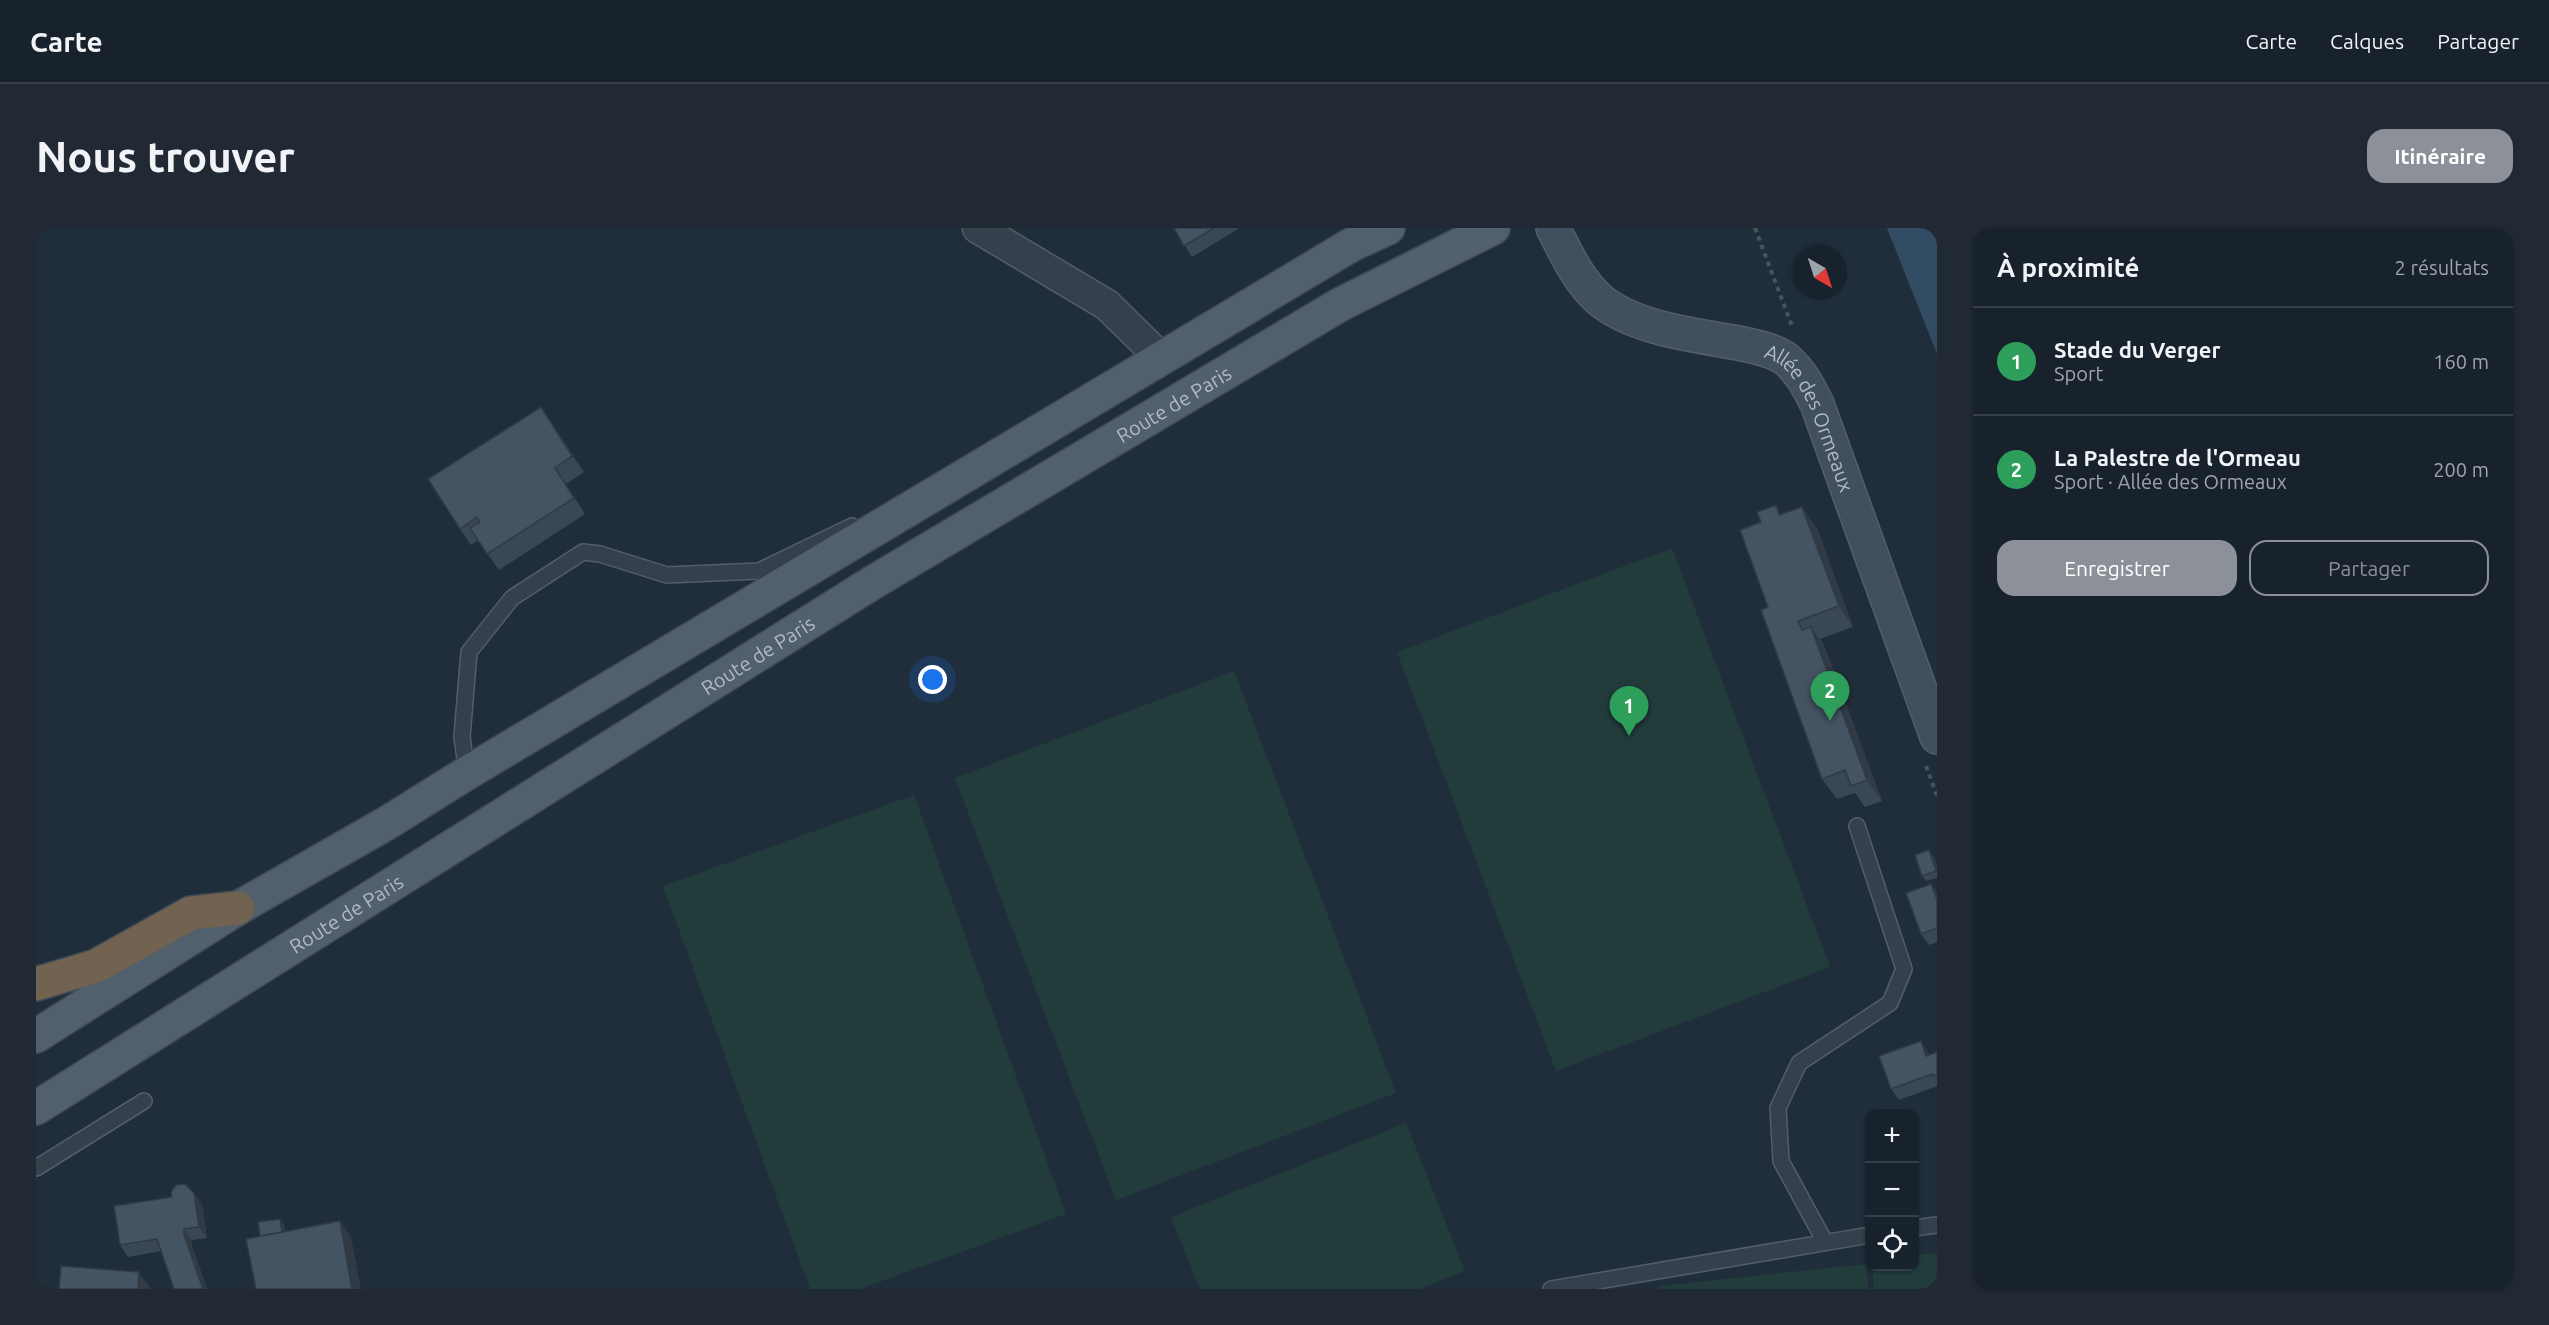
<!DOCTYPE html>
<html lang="fr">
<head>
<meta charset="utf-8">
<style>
	:root { --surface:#18222c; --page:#212a34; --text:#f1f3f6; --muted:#9fa4a9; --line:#363f48; --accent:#8c9099 }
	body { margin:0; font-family:Ubuntu,sans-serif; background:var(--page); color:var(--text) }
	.controls { position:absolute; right:18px; bottom:18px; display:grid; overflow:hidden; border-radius:12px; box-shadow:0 2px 4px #0004 }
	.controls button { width:54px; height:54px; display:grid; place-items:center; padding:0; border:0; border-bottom:2px solid var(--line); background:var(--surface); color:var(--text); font:30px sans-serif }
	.compass { position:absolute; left:1757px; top:18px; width:54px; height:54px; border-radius:50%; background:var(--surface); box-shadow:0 2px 4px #0004; rotate:141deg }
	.you { position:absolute; left:897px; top:452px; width:21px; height:21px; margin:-15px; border:4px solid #fff; border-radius:50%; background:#1a73e8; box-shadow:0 0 0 9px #1a73e833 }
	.badge { display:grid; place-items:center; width:39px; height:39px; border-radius:50%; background:var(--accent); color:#fff; font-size:20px; font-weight:700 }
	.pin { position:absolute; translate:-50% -50px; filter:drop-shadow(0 2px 3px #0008) }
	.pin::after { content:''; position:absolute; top:32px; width:21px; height:18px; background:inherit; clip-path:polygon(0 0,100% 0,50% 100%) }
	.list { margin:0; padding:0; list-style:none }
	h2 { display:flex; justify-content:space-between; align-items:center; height:78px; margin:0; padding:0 24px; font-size:26px }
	h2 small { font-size:20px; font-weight:400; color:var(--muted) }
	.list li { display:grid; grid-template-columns:39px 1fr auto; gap:18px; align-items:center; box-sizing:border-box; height:108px; padding:0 24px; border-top:2px solid var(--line) }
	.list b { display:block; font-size:22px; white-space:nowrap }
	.list p { margin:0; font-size:20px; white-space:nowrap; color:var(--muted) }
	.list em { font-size:20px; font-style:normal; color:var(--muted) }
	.actions { display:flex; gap:12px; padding:18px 24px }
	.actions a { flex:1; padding:14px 0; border:2px solid var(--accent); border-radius:18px; text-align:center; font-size:21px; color:var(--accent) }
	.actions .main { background:var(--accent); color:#fff }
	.icon { flex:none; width:33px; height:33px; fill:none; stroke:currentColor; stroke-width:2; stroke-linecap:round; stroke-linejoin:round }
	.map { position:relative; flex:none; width:1901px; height:1061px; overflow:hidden; border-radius:18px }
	header { display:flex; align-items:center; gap:36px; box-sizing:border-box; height:84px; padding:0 30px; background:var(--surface); border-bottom:2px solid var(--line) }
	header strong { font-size:28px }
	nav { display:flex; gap:33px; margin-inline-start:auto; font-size:21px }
	.intro { display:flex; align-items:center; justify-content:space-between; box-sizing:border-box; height:144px; padding:0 36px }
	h1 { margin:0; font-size:42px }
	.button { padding:15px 27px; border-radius:18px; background:var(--accent); color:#fff; font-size:21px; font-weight:700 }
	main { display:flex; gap:36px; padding:0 36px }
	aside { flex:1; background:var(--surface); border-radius:18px; box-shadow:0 2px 4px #0004 }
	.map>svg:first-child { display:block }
</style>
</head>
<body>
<header>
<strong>Carte</strong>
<nav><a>Carte</a><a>Calques</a><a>Partager</a></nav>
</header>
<div class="intro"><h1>Nous trouver</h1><a class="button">Itinéraire</a></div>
<main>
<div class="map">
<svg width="1901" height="1061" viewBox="0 0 1901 1061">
	<rect width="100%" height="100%" fill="#202e3b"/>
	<g fill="#223c3c">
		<polygon points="1636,320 1794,739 1520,843 1361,424"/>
		<polygon points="1198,443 1360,865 1080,972 919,550"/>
		<polygon points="878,567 1030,986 824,1061 774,1061 627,658"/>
		<polygon points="1370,895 1429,1043 1383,1061 1164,1061 1135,989"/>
		<polygon points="1901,1025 1901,1061 1838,1061 1836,1039 1878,1038 1879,1027"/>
		<polygon points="1830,1036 1833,1061 1624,1061 1623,1058"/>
	</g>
	<polygon fill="#324c64" points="1851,0 1901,0 1901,126"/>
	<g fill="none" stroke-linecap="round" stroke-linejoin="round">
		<defs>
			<g id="lane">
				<polyline points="431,545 426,509 433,424 476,370 547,324 564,326 631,347 723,343 816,298"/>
				<polyline points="0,940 108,873"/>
				<polyline points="1878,1000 1901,997"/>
				<polyline points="1789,1014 1745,933 1742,880 1763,835 1854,775 1868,741 1821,598"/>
				<polyline points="1515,1061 1834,1007"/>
			</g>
			<polyline id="street" points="942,0 1071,77 1125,130"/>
			<g id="secondary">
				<path id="s1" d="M1517,0c13,25 25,53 47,72 35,29 96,35 138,43 15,3 36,7 48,16 15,13 22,27 31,45l120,333"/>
			</g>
			<g id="primary">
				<polyline points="0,808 202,680 351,595 431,545 1315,17 1352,0"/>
				<path id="s2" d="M0,880l836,-525 469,-279 152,-76"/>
			</g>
			<polyline id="highway" points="0,756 60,738 155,685 202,680"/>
		</defs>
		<use href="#lane" stroke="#525e69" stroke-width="18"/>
		<use href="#street" stroke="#525e69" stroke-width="33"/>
		<use href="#secondary" stroke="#525e69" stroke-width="36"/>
		<use href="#primary" stroke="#3d4955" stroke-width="36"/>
		<use href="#highway" stroke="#3f4b56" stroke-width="36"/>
		<g stroke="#405959" stroke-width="4" stroke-dasharray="4.5 4.5" stroke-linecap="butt">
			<polyline points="1719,0 1756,98"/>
			<polyline points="1890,538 1901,568"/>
		</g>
		<use href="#lane" stroke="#34404c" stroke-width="15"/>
		<use href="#street" stroke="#34404c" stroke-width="30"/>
		<use href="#secondary" stroke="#424f5f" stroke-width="33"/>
		<use href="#primary" stroke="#525f6c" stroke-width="33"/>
		<use href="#highway" stroke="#726250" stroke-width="33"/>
	</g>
	<g fill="#3a4855">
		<polygon points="1138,0 1202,0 1202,1 1156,29"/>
		<polygon points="505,179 548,244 530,256 549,286 463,342 442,312 435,317 424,301"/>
		<polygon points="1746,286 1781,300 1817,399 1784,411 1789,420 1846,573 1829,579 1819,565 1801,571 1786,551 1732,379"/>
		<polygon points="1897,627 1901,639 1901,650 1890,653 1886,648"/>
		<polygon points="1901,664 1901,714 1893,717 1885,706"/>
		<polygon points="1892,824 1893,827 1901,824 1901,858 1863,872 1855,861"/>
		<polygon points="136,969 166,976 171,1010 156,1012 156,1018 171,1061 138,1061 125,1023 92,1029 84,1017"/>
	</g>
	<g fill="#303b45">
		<polygon points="505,179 516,195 548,244 536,228"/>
		<polygon points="519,240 530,256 549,286 538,270"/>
		<polygon points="1766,279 1781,300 1817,399 1803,378"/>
		<polygon points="1775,399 1789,420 1846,573 1831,552"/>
		<polygon points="1893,622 1897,627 1901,639 1901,644"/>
		<polygon points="1895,656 1901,664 1901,672"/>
		<polygon points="1885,813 1892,824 1898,839 1890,828"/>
		<polygon points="158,965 166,976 171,1010 163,999"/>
		<polygon points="244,991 248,996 252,1019 248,1013"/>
		<polygon points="304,993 315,1009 325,1061 316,1061"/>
		<polygon points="148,1001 156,1012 156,1018 171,1061 167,1061 148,1007"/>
		<polygon points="103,1044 115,1061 102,1061"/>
	</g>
	<g fill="#445463" stroke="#303b45" stroke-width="1.5">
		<polygon points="1138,0 1178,0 1148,18"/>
		<polygon points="505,179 536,228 519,240 538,270 451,326 434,300 444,294 441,289 424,301 392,251"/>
		<polygon points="1740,277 1743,287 1766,279 1803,378 1762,393 1766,402 1775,399 1831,552 1815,558 1809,542 1786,551 1725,382 1732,379 1704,302 1725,294 1721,284"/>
		<polygon points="1893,622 1900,643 1886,648 1879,627"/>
		<polygon points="1895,656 1901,672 1901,700 1885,706 1870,665"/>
		<polygon points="1885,813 1890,828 1901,824 1901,847 1897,848 1896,846 1855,861 1843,828"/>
		<polygon points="149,956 158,965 163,999 148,1001 148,1007 167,1061 138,1061 121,1011 84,1017 78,978 136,969 135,964 140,957"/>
		<polygon points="244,991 246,1004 224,1008 222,994"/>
		<polygon points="304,993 316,1061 220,1061 210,1011"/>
		<polygon points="25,1038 103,1044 102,1061 23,1061"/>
	</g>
	<g text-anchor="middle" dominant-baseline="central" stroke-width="6" stroke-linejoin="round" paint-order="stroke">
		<g font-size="20" fill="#afbbc8" stroke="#192530">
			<text stroke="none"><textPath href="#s2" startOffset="1338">Route de Paris</textPath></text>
			<text stroke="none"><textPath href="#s1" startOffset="346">Allée des Ormeaux</textPath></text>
			<text stroke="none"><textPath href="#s2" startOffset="852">Route de Paris</textPath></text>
			<text stroke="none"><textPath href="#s2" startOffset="366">Route de Paris</textPath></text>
		</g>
	</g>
</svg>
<div class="controls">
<button>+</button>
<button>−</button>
<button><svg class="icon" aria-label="locate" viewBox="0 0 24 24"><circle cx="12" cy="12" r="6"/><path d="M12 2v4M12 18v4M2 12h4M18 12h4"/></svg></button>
</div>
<svg class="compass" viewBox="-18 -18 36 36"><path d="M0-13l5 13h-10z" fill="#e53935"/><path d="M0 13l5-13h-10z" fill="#9fa4a9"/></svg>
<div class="you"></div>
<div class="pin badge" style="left:1593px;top:508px;background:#2e9e5b">1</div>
<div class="pin badge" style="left:1794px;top:493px;background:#2e9e5b">2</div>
</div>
<aside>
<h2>À proximité<small>2 résultats</small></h2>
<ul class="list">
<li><span class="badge" style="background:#2e9e5b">1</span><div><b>Stade du Verger</b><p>Sport</p></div><em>160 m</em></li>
<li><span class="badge" style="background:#2e9e5b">2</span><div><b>La Palestre de l'Ormeau</b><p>Sport · Allée des Ormeaux</p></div><em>200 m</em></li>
</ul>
<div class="actions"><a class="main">Enregistrer</a><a>Partager</a></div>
</aside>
</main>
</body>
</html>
